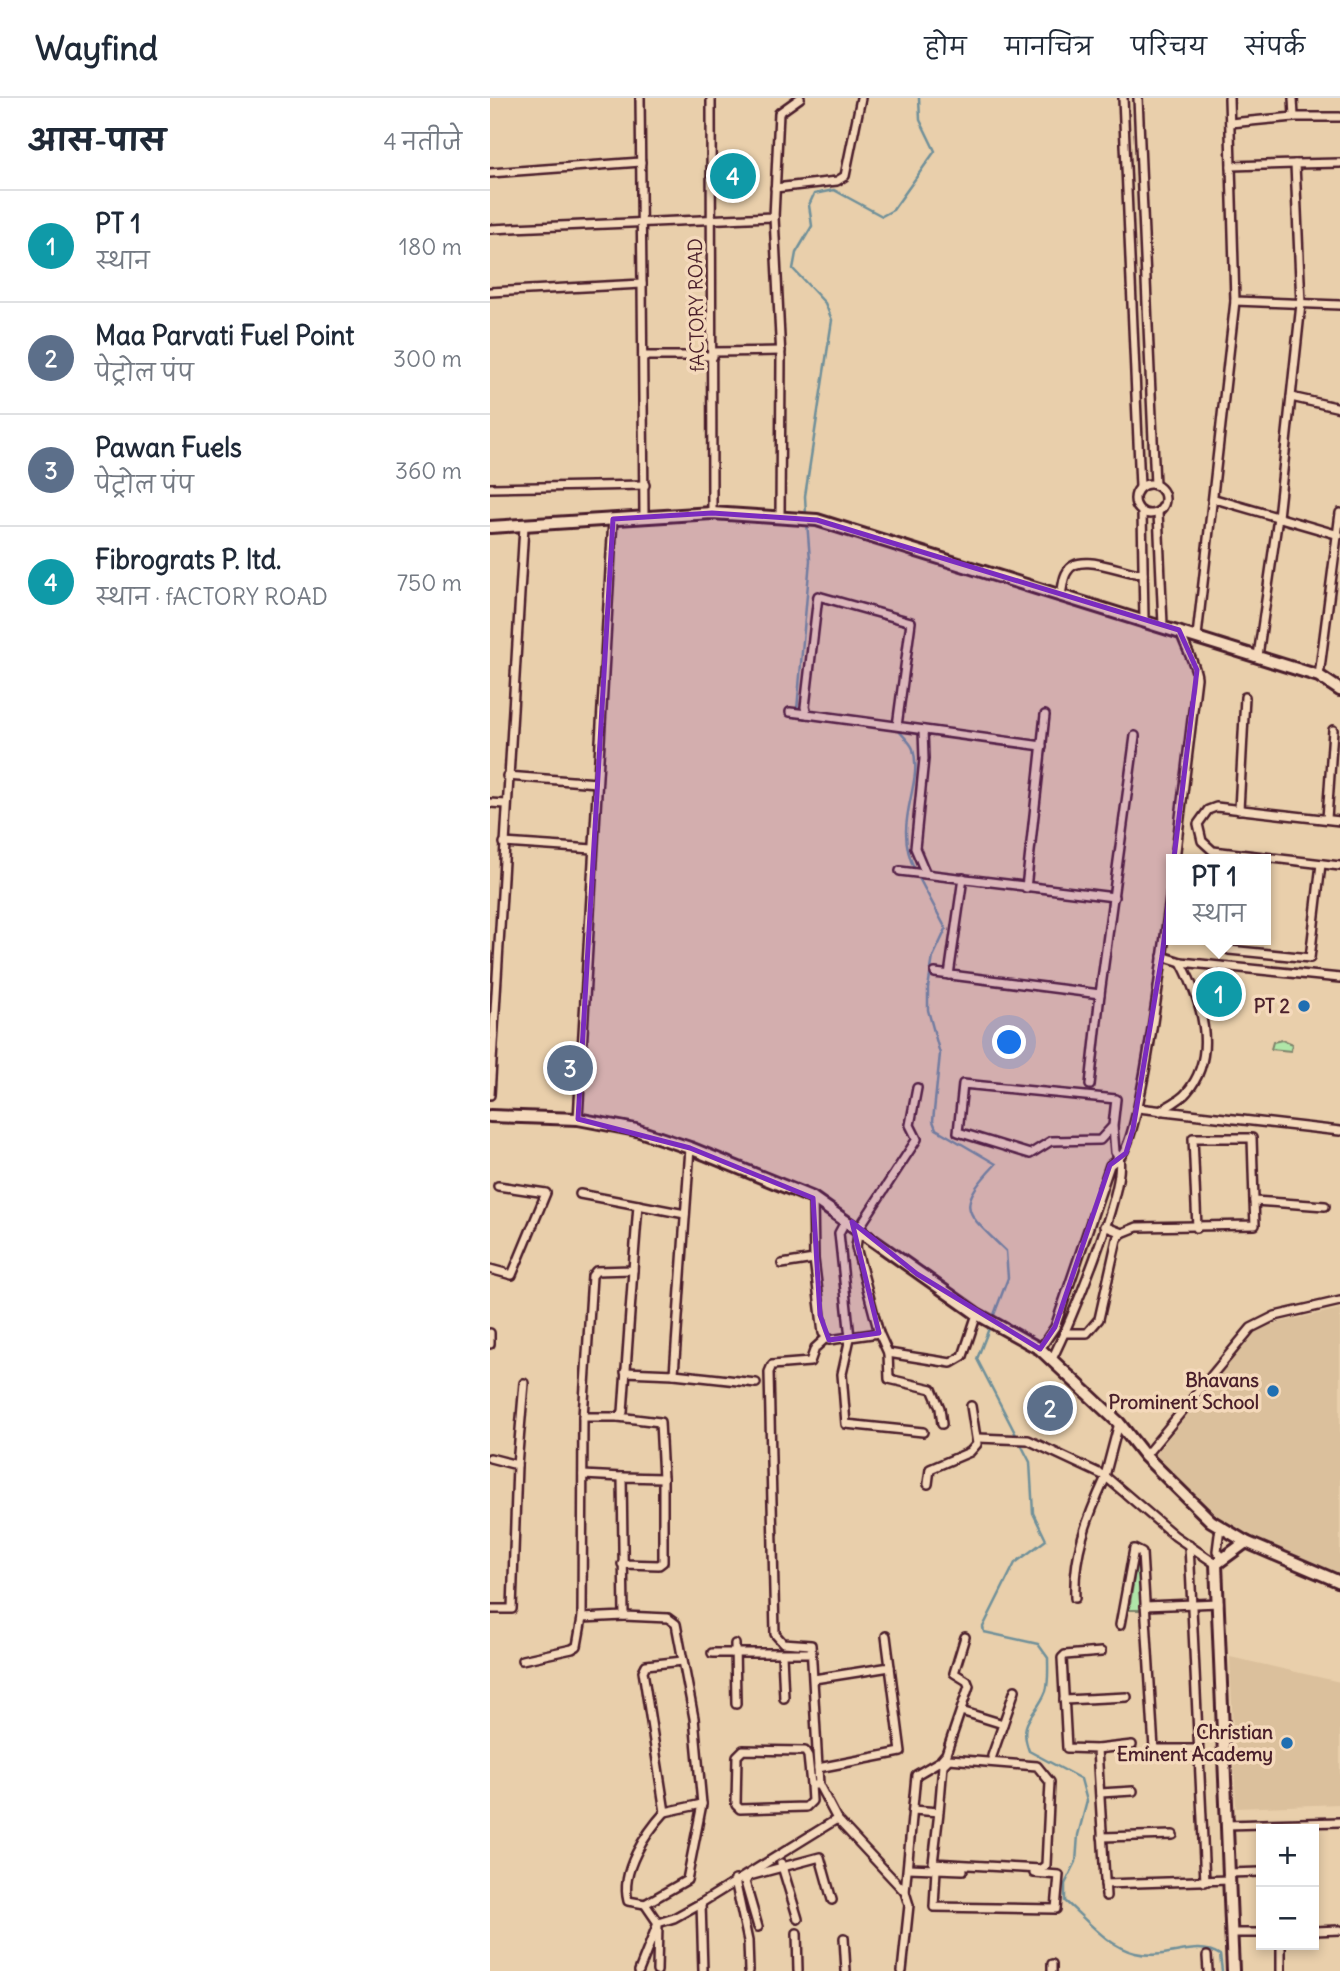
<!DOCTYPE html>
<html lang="hi">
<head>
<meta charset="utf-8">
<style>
	:root { --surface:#fff; --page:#f6f6f7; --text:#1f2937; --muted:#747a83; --line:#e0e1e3; --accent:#111827 }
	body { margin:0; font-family:Delius,"Playpen Sans Deva",sans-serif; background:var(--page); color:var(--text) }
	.controls { position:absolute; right:21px; bottom:21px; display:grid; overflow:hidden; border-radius:0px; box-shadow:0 4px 10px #0003 }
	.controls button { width:63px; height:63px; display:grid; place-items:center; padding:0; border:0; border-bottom:2px solid var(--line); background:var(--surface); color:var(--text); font:35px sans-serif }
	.you { position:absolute; left:520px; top:945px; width:24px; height:24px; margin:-18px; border:5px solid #fff; border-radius:50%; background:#1a73e8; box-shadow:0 0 0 10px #1a73e833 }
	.badge { display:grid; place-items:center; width:46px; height:46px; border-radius:50%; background:var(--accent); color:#fff; font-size:23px; font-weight:700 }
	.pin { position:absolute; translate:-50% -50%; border:4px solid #fff; box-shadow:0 2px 7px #0006 }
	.popup { position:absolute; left:676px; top:756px; width:105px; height:91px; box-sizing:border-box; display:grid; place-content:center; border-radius:0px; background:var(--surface); filter:drop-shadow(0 2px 5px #0005); font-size:23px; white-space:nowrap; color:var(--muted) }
	.popup b { font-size:26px; color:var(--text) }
	.popup::after { content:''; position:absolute; left:50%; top:100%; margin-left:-14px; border:14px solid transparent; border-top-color:var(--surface) }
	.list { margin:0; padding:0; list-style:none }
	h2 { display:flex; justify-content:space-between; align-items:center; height:91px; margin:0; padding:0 28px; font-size:30px }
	h2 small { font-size:23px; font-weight:400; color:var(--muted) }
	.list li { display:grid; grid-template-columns:46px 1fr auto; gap:21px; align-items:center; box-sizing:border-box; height:112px; padding:0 28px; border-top:2px solid var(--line) }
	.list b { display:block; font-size:26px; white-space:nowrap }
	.list p { margin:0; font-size:23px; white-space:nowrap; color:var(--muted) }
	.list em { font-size:23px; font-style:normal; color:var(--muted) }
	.map { position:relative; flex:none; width:850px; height:1873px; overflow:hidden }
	header { display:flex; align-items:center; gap:42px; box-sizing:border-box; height:98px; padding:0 35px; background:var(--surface); border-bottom:2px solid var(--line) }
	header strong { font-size:33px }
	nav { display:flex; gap:38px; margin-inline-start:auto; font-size:24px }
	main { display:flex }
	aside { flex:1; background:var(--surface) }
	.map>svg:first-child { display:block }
</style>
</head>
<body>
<header>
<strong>Wayfind</strong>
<nav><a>होम</a><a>मानचित्र</a><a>परिचय</a><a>संपर्क</a></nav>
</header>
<main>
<aside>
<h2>आस-पास<small>4 नतीजे</small></h2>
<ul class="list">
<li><span class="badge" style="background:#0f9aa8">1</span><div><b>PT 1</b><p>स्थान</p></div><em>180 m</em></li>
<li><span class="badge" style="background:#5c6f8a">2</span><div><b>Maa Parvati Fuel Point</b><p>पेट्रोल पंप</p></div><em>300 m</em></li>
<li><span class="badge" style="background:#5c6f8a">3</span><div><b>Pawan Fuels</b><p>पेट्रोल पंप</p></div><em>360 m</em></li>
<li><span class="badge" style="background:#0f9aa8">4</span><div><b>Fibrograts P. ltd.</b><p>स्थान · fACTORY ROAD</p></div><em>750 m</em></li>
</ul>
</aside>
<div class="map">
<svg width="850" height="1873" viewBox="0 0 850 1873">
	<rect width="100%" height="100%" fill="#e9cfab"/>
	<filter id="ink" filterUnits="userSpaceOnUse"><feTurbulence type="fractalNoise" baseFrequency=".0143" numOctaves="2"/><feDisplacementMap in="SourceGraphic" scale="14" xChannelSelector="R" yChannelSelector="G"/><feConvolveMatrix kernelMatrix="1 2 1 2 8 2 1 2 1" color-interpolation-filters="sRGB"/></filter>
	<g filter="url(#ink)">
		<g fill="#dbc09c">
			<polygon points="850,1211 850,1478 827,1471 728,1426 665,1357 767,1229"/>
			<polygon points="740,1559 850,1584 850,1706 746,1710"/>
		</g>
		<g fill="#afe6a8" stroke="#7c826a" stroke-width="2">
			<polygon points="792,942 802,946 801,953 781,951 783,944"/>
			<polygon points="647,1460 653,1512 639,1512"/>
		</g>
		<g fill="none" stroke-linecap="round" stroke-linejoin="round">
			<g stroke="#709099" stroke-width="2.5">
				<polyline points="316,417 315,398 342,222 335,205 303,171 306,155 322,128 319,107 324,96 344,92 392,118 403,112 445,53 430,22 429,0"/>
				<polyline points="307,612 320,462 317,423"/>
				<path d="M345,623l64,10c4,5 12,12 14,18 11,38 -22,72 2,121"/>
				<path d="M428,778l28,53 -13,28 -5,31v22l12,44 -7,67 3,8 60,35c-43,45 -30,48 10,87l2,27 -16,42"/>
				<path d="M500,1228l-13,33 53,103 3,51 13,27 -31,23 -32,64 1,5 54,12 10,14c0,10 1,24 -2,33 -10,26 -29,28 -17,60l52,28 6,22 -9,34 -2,27 -11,22v17c22,19 42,45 70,52 33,8 60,-14 85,2l2,16"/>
			</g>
			<defs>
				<g id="street">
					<polyline points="221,0 222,415"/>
					<polyline points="633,0 650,389"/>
					<polyline points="648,0 665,387"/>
					<polyline points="739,0 745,203 850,207"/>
					<polyline points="804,19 850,19"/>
					<polyline points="740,25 804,19 803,0"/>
					<polyline points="741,68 805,66"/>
					<polyline points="0,75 151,64"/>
					<polyline points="285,90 347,83 355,78 371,0"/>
					<polyline points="284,119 291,260 290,418"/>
					<polyline points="0,131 284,119 289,15 310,0"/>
					<polyline points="152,186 154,417"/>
					<polyline points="0,194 152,186 150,0"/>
					<polyline points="223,254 291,253"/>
					<polyline points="153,258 223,258"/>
					<polyline points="801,299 850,310"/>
					<circle cx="660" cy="401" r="15"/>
					<polyline points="0,390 155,387"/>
					<polyline points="725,401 849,437"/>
					<polyline points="652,414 654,521"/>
					<polyline points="668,414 673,527"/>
					<path d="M571,496c2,-6 2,-17 6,-22 11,-22 58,2 76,2"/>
					<polyline points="707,538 745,203"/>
					<polyline points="768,558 788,419 811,206 805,66 850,65"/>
					<polyline points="829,578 850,415"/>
					<polyline points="300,614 317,616"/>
					<polyline points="407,628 421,524 328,498 315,609 317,616 552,648"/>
					<polyline points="433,632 434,661 425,750 436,776"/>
					<polyline points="17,678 107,685"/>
					<polyline points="0,705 16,706"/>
					<polyline points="749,712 755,599"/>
					<polyline points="837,721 843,632"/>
					<polyline points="850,723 726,709 718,712 708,726 712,743 723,753 850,768"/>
					<polyline points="14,745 103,751"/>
					<path d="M685,761l22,-181c0,-12 -13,-32 -17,-47"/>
					<polyline points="410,773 624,799"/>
					<polyline points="536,790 555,617"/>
					<polyline points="733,842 733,847 739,852 820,860 831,766"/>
					<polyline points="672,858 691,864 850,880"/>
					<polyline points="445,875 610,896 600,987"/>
					<polyline points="459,877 473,780"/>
					<polyline points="610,896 645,638"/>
					<polyline points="427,990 420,1027 427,1041 369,1130 366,1149 389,1235 398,1255 399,1281 442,1291 450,1310 452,1326"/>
					<polyline points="0,997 34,428"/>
					<polyline points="648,1010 850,1033"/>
					<path d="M670,1013c8,-5 21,-11 27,-19 32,-38 14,-92 -6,-130"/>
					<polyline points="88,1021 123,421"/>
					<path d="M623,1028l3,-27 -153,-15 -5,48 72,22 21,-13 49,-1 13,-14 2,26 4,6c23,-16 47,-234 53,-275"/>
					<polyline points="200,1050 184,1276 266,1285"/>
					<polyline points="90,1096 148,1107"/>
					<polyline points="323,1100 324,1161 333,1235 339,1242 389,1235"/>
					<polyline points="356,1122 349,1135 360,1240 352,1276 356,1326 433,1334"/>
					<polyline points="614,1128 632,1135"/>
					<polyline points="707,1130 703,1040 762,1040 764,1103 835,1108"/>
					<polyline points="292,1166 324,1161"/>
					<polyline points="0,1171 22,1177 56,1095 8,1088"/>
					<polyline points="0,1235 0,1246"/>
					<polyline points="575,1235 597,1235 609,1221 627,1141 632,1135 647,1129 765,1127 764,1103"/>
					<polyline points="336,1240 325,1250 320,1264 282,1267 279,1274 285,1536 293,1545 321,1547 329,1687 347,1721 415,1794"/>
					<path d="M550,1251l15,-22 55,-162 9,-7c7,32 -50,168 -67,201"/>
					<polyline points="398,1255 461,1265 473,1258 487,1216"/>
					<polyline points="135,1274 184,1276"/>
					<polyline points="93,1319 128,1319 133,1314 143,1172"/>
					<polyline points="128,1319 170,1324 173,1380"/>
					<polyline points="488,1340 538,1342 615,1378 685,1438 726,1466"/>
					<polyline points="655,1358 761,1230 785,1218 850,1203"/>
					<polyline points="0,1360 27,1367 22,1511 0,1511"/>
					<polyline points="27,1367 34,1285"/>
					<polyline points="93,1377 132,1379"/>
					<polyline points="615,1378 629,1325"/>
					<polyline points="438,1386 440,1371 480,1354 487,1346 481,1308"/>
					<polyline points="730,1429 727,1453 734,1461"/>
					<polyline points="699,1447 715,1784"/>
					<polyline points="132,1466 169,1467 173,1464 173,1380 132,1379 134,1518 92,1520 93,1319 102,1178 106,1173 143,1172 148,1107 195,1116"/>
					<path d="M585,1500c-2,-43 12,-80 30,-119"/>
					<polyline points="655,1508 729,1505"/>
					<polyline points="134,1518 178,1520 186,1526 204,1620 212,1706"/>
					<polyline points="630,1527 644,1451 652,1455 664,1651 707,1651"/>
					<polyline points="245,1546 246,1606"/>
					<polyline points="611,1554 575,1557 572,1560 577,1650 607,1651 616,1798"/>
					<polyline points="222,1555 322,1555"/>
					<polyline points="292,1556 294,1600"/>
					<polyline points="32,1562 82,1551 87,1548 92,1520"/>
					<polyline points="324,1581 400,1569 396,1538"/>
					<polyline points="574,1602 637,1599"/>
					<polyline points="471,1613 513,1626"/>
					<polyline points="607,1651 642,1647"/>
					<polyline points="502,1658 525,1592"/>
					<polyline points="328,1670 411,1654 400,1569"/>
					<polyline points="321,1687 318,1658 315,1653 253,1652 247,1658 246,1707 250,1711 316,1709 322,1703 321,1687 329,1687"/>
					<polyline points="610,1695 643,1693"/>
					<polyline points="423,1712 449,1714 443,1765 551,1771 556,1767 560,1684 547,1668 459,1661 453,1667 449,1714"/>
					<polyline points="736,1727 850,1724"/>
					<polyline points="612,1739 683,1737"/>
					<polyline points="291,1765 308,1821"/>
					<polyline points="418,1770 473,1772"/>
					<polyline points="446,1771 444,1809 566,1811 569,1777 544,1775"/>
					<polyline points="738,1775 771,1774"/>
					<polyline points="245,1782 258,1843 259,1873"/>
					<polyline points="615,1786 739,1782"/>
					<polyline points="211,1805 213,1873"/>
					<path d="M155,1806l-17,-3c-8,-30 18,-68 37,-89"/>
					<polyline points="268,1829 255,1784 259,1778 330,1759 342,1802"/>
					<polyline points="824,1833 850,1832"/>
					<polyline points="307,1835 308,1873"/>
					<polyline points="742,1835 771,1835"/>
					<polyline points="354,1840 356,1873"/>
					<polyline points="791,1847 791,1873"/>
					<polyline points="717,1858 718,1873"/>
					<polyline points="149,1873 168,1825 184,1820 211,1805 347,1721"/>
					<polyline points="167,1873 168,1825 155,1806 197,1782 212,1706 175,1714 153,1573 156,1567 193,1563"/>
					<polyline points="412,1873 419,1807 415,1794 426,1677 450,1663 456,1656 479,1588 477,1583 464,1575 475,1539"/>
					<polyline points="562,1873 562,1866"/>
				</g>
				<g id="secondary">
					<polyline points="0,429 222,415 327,422 829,578 850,592"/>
					<polyline points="0,1018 88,1021 146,1032 200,1050 323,1100 487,1216 550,1251 629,1325 655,1358 721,1423 756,1444 850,1484"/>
					<polyline points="743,1873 726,1466 756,1444"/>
				</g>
			</defs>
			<use href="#street" stroke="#4a1f2b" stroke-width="12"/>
			<use href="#secondary" stroke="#4a1f2b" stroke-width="16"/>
			<use href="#street" stroke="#f4d9bb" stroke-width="7"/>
			<use href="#secondary" stroke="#f4d9bb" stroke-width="10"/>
		</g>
	</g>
	<path fill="#7b2cbf" fill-opacity="0.2" stroke="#7b2cbf" stroke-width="5" stroke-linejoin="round" d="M222,415l105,7 362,110 18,40 -35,286 -29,173 -7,24 -16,12 -55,162 -15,22 -123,-75 -65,-52 27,111 -50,7 -9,-25 -7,-117 -123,-50 -112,-29 35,-600z"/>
	<g fill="#1f6fb2" stroke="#f4d9bb" stroke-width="2.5">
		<circle cx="814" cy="908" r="7"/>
		<circle cx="783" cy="1293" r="7"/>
		<circle cx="797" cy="1645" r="7"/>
	</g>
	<g text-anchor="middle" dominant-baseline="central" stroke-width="7" stroke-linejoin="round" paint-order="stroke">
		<g font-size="19" fill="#4a1f2b" stroke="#f4d9bb">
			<text transform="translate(206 207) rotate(-91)">fACTORY ROAD</text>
		</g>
		<g font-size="19" font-weight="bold" fill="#4a1f2b" stroke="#f4d9bb" text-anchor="end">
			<text x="800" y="908">PT 2</text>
			<text x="769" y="1282">Bhavans<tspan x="769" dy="22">Prominent School</tspan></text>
			<text x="783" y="1634">Christian<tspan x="783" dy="22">Eminent Academy</tspan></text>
		</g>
	</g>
</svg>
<div class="controls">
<button>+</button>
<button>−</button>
</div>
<div class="you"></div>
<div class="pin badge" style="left:729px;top:896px;background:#0f9aa8">1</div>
<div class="popup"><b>PT 1</b>स्थान</div>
<div class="pin badge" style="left:560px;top:1310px;background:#5c6f8a">2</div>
<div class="pin badge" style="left:80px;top:970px;background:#5c6f8a">3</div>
<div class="pin badge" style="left:243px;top:78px;background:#0f9aa8">4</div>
</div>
</main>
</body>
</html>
